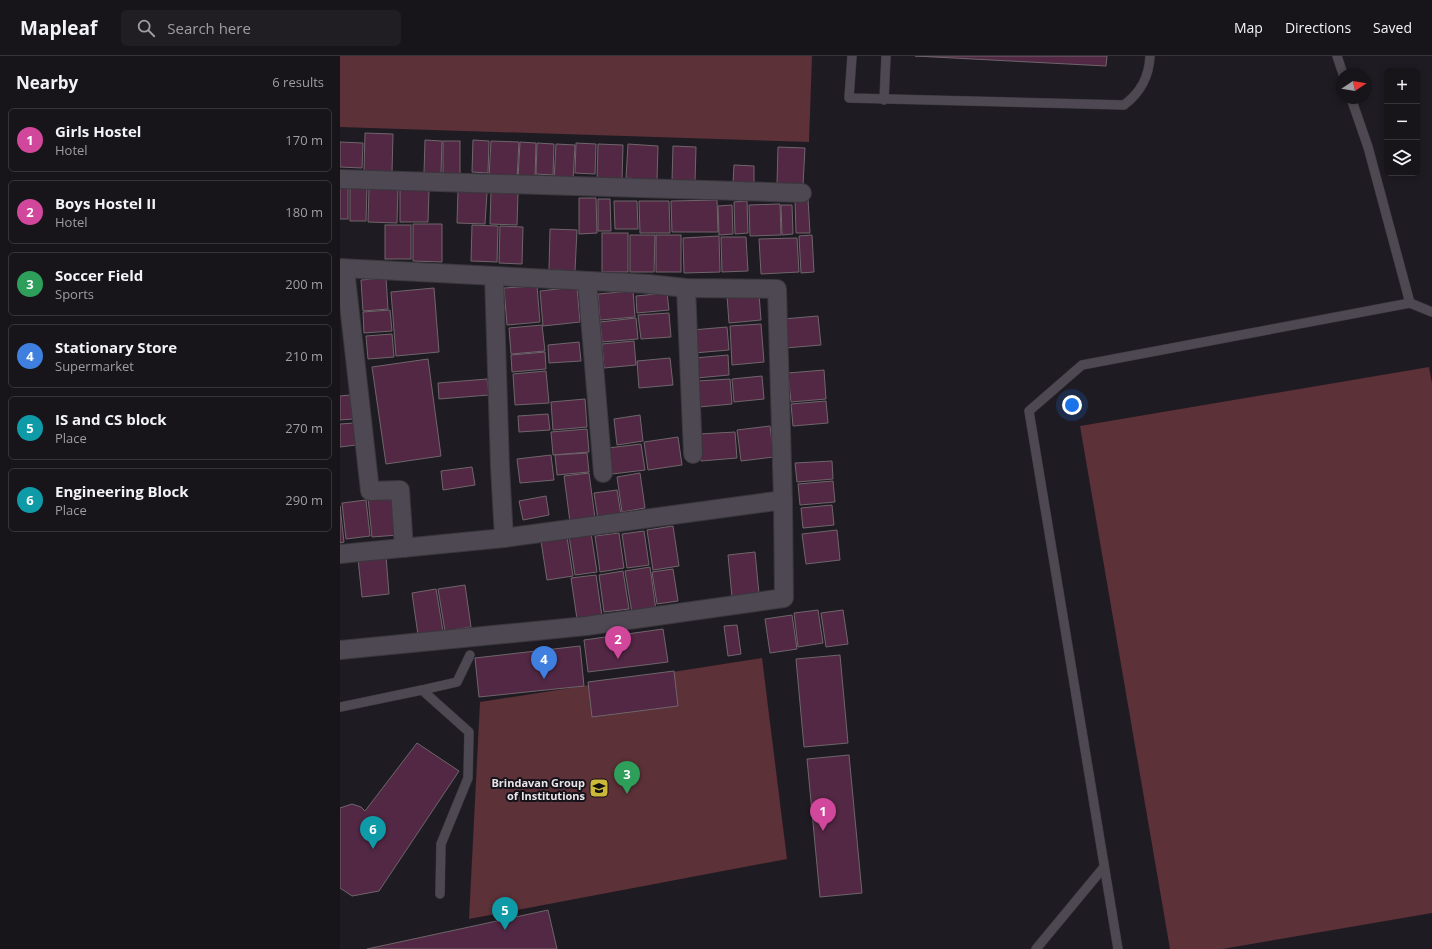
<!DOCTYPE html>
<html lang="en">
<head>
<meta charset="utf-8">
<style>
	:root { --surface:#17141a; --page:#201d23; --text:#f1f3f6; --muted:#9e9ea2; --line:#363339; --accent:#ccb939 }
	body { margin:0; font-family:"Open Sans",sans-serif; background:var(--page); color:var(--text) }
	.controls { position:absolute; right:12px; top:12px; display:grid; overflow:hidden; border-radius:6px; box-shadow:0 2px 6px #0003 }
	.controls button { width:36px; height:36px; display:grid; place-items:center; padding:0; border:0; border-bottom:1px solid var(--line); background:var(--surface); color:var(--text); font:20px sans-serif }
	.compass { position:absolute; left:996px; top:12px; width:36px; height:36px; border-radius:50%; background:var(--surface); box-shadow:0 2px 6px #0003; rotate:78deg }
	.you { position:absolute; left:732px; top:349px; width:14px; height:14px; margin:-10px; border:3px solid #fff; border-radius:50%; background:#1a73e8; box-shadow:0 0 0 6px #1a73e833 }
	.badge { display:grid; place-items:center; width:26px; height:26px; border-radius:50%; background:var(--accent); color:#fff; font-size:13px; font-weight:700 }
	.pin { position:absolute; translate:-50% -33px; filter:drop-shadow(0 1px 2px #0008) }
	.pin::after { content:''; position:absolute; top:21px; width:14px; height:12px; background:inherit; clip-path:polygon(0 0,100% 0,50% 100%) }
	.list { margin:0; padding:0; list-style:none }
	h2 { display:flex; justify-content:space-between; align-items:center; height:52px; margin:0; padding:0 16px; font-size:17px }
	h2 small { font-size:13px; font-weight:400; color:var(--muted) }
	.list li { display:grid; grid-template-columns:26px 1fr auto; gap:12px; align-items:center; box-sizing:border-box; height:64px; margin:0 8px 8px; padding:0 8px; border:1px solid var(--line); border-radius:6px }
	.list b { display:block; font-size:15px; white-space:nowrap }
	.list p { margin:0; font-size:13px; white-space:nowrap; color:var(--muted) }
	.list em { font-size:13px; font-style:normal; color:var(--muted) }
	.icon { flex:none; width:22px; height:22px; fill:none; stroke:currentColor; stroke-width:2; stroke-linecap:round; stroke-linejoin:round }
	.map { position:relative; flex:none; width:1092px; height:893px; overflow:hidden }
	header { display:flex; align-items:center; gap:24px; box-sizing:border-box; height:56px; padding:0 20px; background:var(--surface); border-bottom:1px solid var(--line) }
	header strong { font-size:19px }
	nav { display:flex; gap:22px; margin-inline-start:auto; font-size:14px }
	.search { width:280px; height:36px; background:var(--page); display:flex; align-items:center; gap:10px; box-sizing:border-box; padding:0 14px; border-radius:6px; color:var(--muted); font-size:15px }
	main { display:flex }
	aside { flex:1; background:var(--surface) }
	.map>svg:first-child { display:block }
</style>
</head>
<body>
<header>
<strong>Mapleaf</strong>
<div class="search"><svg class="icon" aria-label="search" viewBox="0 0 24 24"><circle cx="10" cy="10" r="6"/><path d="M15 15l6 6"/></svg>Search here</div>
<nav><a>Map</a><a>Directions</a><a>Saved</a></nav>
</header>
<main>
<aside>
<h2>Nearby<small>6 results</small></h2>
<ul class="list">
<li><span class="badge" style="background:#d1479c">1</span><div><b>Girls Hostel</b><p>Hotel</p></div><em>170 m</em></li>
<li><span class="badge" style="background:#d1479c">2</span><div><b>Boys Hostel II</b><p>Hotel</p></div><em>180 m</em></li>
<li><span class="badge" style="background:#2e9e5b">3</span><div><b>Soccer Field</b><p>Sports</p></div><em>200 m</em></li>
<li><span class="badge" style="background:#3f7fe0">4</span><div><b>Stationary Store</b><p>Supermarket</p></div><em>210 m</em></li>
<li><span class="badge" style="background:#0f9aa8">5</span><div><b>IS and CS block</b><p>Place</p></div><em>270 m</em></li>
<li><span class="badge" style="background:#0f9aa8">6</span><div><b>Engineering Block</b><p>Place</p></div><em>290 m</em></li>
</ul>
</aside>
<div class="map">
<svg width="1092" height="893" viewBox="0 0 1092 893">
	<rect width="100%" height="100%" fill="#1f1b23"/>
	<g fill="#5c3137">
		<polygon points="0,0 472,0 469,86 0,71"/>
		<polygon points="1089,311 1092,327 1092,857 882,893 830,893 740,370"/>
		<polygon points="422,602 447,803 129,863 140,646"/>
	</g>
	<g fill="#522844" stroke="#6f656b">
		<polygon points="575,0 767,0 766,10"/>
		<polygon points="25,77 53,78 52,116 24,115"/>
		<polygon points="85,84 102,85 101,118 84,117"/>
		<polygon points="133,84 149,85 148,117 132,116"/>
		<rect x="103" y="85" width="17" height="33"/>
		<polygon points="151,85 179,86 177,123 149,121"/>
		<polygon points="0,86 23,87 22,112 0,111"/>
		<polygon points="180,86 196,87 195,124 178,123"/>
		<polygon points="197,87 214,88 213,119 196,118"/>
		<polygon points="236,87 256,88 255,118 235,117"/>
		<polygon points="216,88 235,89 233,126 214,125"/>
		<polygon points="258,88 283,89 282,124 257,123"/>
		<polygon points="288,88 318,90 317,124 286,122"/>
		<polygon points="333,90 356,91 355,126 332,125"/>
		<polygon points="438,91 465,92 463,129 437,128"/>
		<polygon points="394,109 414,110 414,128 393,127"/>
		<rect x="0" y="130" width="8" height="33"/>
		<polygon points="10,130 27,130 26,165 10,165"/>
		<polygon points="29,133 58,133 57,167 28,166"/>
		<polygon points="60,134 89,134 88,166 60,166"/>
		<polygon points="118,135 147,136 145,168 117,167"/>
		<polygon points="151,136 178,137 177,169 150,168"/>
		<polygon points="239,142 256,142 257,177 239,178"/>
		<polygon points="258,143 270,143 271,175 258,175"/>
		<polygon points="455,143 468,143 470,177 456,177"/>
		<polygon points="377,144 378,176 332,176 331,145"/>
		<polygon points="274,145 297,145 298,173 275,173"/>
		<polygon points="299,145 329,145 330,177 300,177"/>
		<polygon points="407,145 408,177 395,178 394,146"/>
		<polygon points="440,148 441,179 410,180 409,149"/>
		<polygon points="392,149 393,178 379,179 378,150"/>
		<polygon points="441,149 452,149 453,178 442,179"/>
		<polygon points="73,168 102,168 102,206 73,205"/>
		<rect x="45" y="169" width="26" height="34"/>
		<polygon points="132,169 158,170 157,206 131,205"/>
		<polygon points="160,170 183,171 182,208 159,207"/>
		<polygon points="210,173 237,174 235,215 209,214"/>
		<rect x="262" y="177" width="26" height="39"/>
		<polygon points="290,179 315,179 314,216 290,216"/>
		<rect x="316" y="179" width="25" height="37"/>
		<polygon points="472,179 474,216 461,217 459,180"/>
		<polygon points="379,180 380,216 344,217 343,182"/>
		<polygon points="381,181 406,181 408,215 382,216"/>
		<polygon points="457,182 459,216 421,218 419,183"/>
		<polygon points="46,222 48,253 23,255 21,224"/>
		<polygon points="197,230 200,266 167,269 164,232"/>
		<polygon points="237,231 240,266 203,270 200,235"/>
		<polygon points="94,232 99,296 56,300 51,236"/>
		<polygon points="293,235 295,261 260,264 258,238"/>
		<polygon points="327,237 329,254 297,257 296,240"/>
		<polygon points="419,238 421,264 389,267 387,240"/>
		<polygon points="50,254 52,275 24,277 23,256"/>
		<polygon points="329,257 331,281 301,283 298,259"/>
		<polygon points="478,260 481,289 445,292 443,263"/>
		<polygon points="296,262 298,283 262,286 260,266"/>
		<polygon points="421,268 424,306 392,309 390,270"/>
		<polygon points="202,269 205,295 171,298 169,272"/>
		<polygon points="387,271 389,294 354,297 352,274"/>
		<polygon points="52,278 54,301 28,303 26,280"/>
		<polygon points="294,285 296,309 264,312 262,288"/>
		<polygon points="239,286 241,305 209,307 208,289"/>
		<polygon points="205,296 206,313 172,316 171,299"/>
		<polygon points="388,299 389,319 357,322 355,302"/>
		<polygon points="330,302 333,329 299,332 297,305"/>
		<polygon points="88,303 101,400 46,408 32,311"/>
		<polygon points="484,314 486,343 451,346 448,317"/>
		<polygon points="206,315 209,347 175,349 173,318"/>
		<polygon points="422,320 424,343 394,346 392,323"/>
		<polygon points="147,323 149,339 99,343 98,327"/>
		<polygon points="390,323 392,348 359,351 357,325"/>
		<polygon points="10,339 13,363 0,364 0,340"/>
		<polygon points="245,343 247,371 213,374 211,346"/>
		<polygon points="486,345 488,367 453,370 451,348"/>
		<polygon points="208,358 210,374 179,376 178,360"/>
		<polygon points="300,359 303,385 277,389 274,363"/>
		<polygon points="14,367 16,389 0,391 0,368"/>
		<polygon points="430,370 434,401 401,405 397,374"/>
		<polygon points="247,373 249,396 213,399 211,376"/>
		<polygon points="395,376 397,402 361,405 359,378"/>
		<polygon points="338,381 342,409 308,414 304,386"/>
		<polygon points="301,388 305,414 272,418 268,392"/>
		<polygon points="247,397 249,416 217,419 215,399"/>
		<polygon points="211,399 214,424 180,427 177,403"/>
		<polygon points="492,405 493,423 457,426 455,407"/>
		<polygon points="132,411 135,429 103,434 101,415"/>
		<polygon points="249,417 255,462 230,466 224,420"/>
		<polygon points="300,417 305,452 282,456 277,421"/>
		<polygon points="493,425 495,446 460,449 458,428"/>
		<polygon points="277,434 281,459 258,463 254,437"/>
		<polygon points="54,439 58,479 32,481 28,442"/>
		<polygon points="206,440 209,459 183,464 179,445"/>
		<polygon points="26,444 30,480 6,483 2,447"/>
		<polygon points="492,449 494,469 463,472 461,452"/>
		<polygon points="0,450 4,486 0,487"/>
		<polygon points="333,470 339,510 313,514 307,474"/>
		<polygon points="497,474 500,504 466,508 462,478"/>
		<polygon points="304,475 309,509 287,512 282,478"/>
		<polygon points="251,477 257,516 235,519 229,480"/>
		<polygon points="279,477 284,512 260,516 255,480"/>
		<polygon points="227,481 233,520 207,524 201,485"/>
		<polygon points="415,496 419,538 392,541 388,499"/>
		<polygon points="46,500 49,538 22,541 18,503"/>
		<polygon points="310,511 316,554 292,557 285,515"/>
		<polygon points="333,513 338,545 317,548 312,516"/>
		<polygon points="283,515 289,553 264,556 259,519"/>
		<polygon points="256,519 262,560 237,563 231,522"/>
		<polygon points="125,529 131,571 105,575 98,533"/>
		<polygon points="96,533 103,575 78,579 72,537"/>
		<polygon points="478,554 483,587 458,591 454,557"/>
		<polygon points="503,554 508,588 486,591 481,557"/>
		<polygon points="452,559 457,593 430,597 425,563"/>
		<polygon points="397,569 401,598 388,600 384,570"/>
		<polygon points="323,573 328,606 248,616 244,584"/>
		<polygon points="240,590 244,630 139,641 135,602"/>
		<polygon points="500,599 508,687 464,691 456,603"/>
		<polygon points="334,615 338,650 252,661 248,626"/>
		<polygon points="77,687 119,715 39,835 12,840 0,832 0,752 12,748 21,751 25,755"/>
		<polygon points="509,699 522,837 480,841 467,703"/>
		<polygon points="208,854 217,893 27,893"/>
	</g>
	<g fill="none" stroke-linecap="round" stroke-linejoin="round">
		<defs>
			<g id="service">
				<path d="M512,0l-3,42 275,7c17,-13 25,-28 26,-49"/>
				<polyline points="997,0 1003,18"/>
				<polyline points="1011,42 1028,91 1070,247"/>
				<polyline points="544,44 546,0"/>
				<polyline points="82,634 117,626 130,599"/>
				<polyline points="0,651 82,634 129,676 128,722 101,788 100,838"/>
				<polyline points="696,893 764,811"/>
				<polyline points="778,893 689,355 742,309 1070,247 1092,256"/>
			</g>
			<g id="minor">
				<polyline points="0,123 462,137"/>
				<polyline points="0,212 309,228 346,232 437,233 443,444"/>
				<polyline points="5,213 30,435 60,434 64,492"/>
				<polyline points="154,220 160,411 164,482"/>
				<polyline points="247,225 263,417"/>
				<polyline points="346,232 353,398"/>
				<polyline points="0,498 164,482 443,444 444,542 246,570 0,594"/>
			</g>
		</defs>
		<use href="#service" stroke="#3a373d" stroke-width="10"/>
		<use href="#minor" stroke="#3a373d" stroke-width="20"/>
		<use href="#service" stroke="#4d4851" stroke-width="9"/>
		<use href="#minor" stroke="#4d4851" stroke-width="18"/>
	</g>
	<defs>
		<symbol id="university-square" viewBox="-11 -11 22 22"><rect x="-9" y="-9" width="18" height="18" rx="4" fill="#ccb939" stroke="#161219"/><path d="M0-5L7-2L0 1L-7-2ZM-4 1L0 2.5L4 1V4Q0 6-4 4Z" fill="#111"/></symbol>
	</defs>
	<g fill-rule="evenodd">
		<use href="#university-square" x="248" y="721" width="22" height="22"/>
	</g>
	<g text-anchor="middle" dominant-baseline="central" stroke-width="4" stroke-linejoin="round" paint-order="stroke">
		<g font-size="11" font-weight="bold" fill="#e8e5ea" stroke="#161219" text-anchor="end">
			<text x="245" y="726">Brindavan Group<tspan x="245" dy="13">of Institutions</tspan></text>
		</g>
	</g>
</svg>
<div class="controls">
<button>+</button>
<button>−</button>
<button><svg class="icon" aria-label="layers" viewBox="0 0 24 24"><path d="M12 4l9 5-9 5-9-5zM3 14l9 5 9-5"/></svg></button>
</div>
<svg class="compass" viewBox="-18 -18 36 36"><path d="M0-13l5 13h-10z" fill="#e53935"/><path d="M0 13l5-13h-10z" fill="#9e9ea2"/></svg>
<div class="you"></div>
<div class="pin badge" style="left:483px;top:775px;background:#d1479c">1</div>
<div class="pin badge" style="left:278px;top:603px;background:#d1479c">2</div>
<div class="pin badge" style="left:287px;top:738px;background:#2e9e5b">3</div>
<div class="pin badge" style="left:204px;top:623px;background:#3f7fe0">4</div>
<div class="pin badge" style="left:165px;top:874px;background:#0f9aa8">5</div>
<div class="pin badge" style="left:33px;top:793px;background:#0f9aa8">6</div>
</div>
</main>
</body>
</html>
